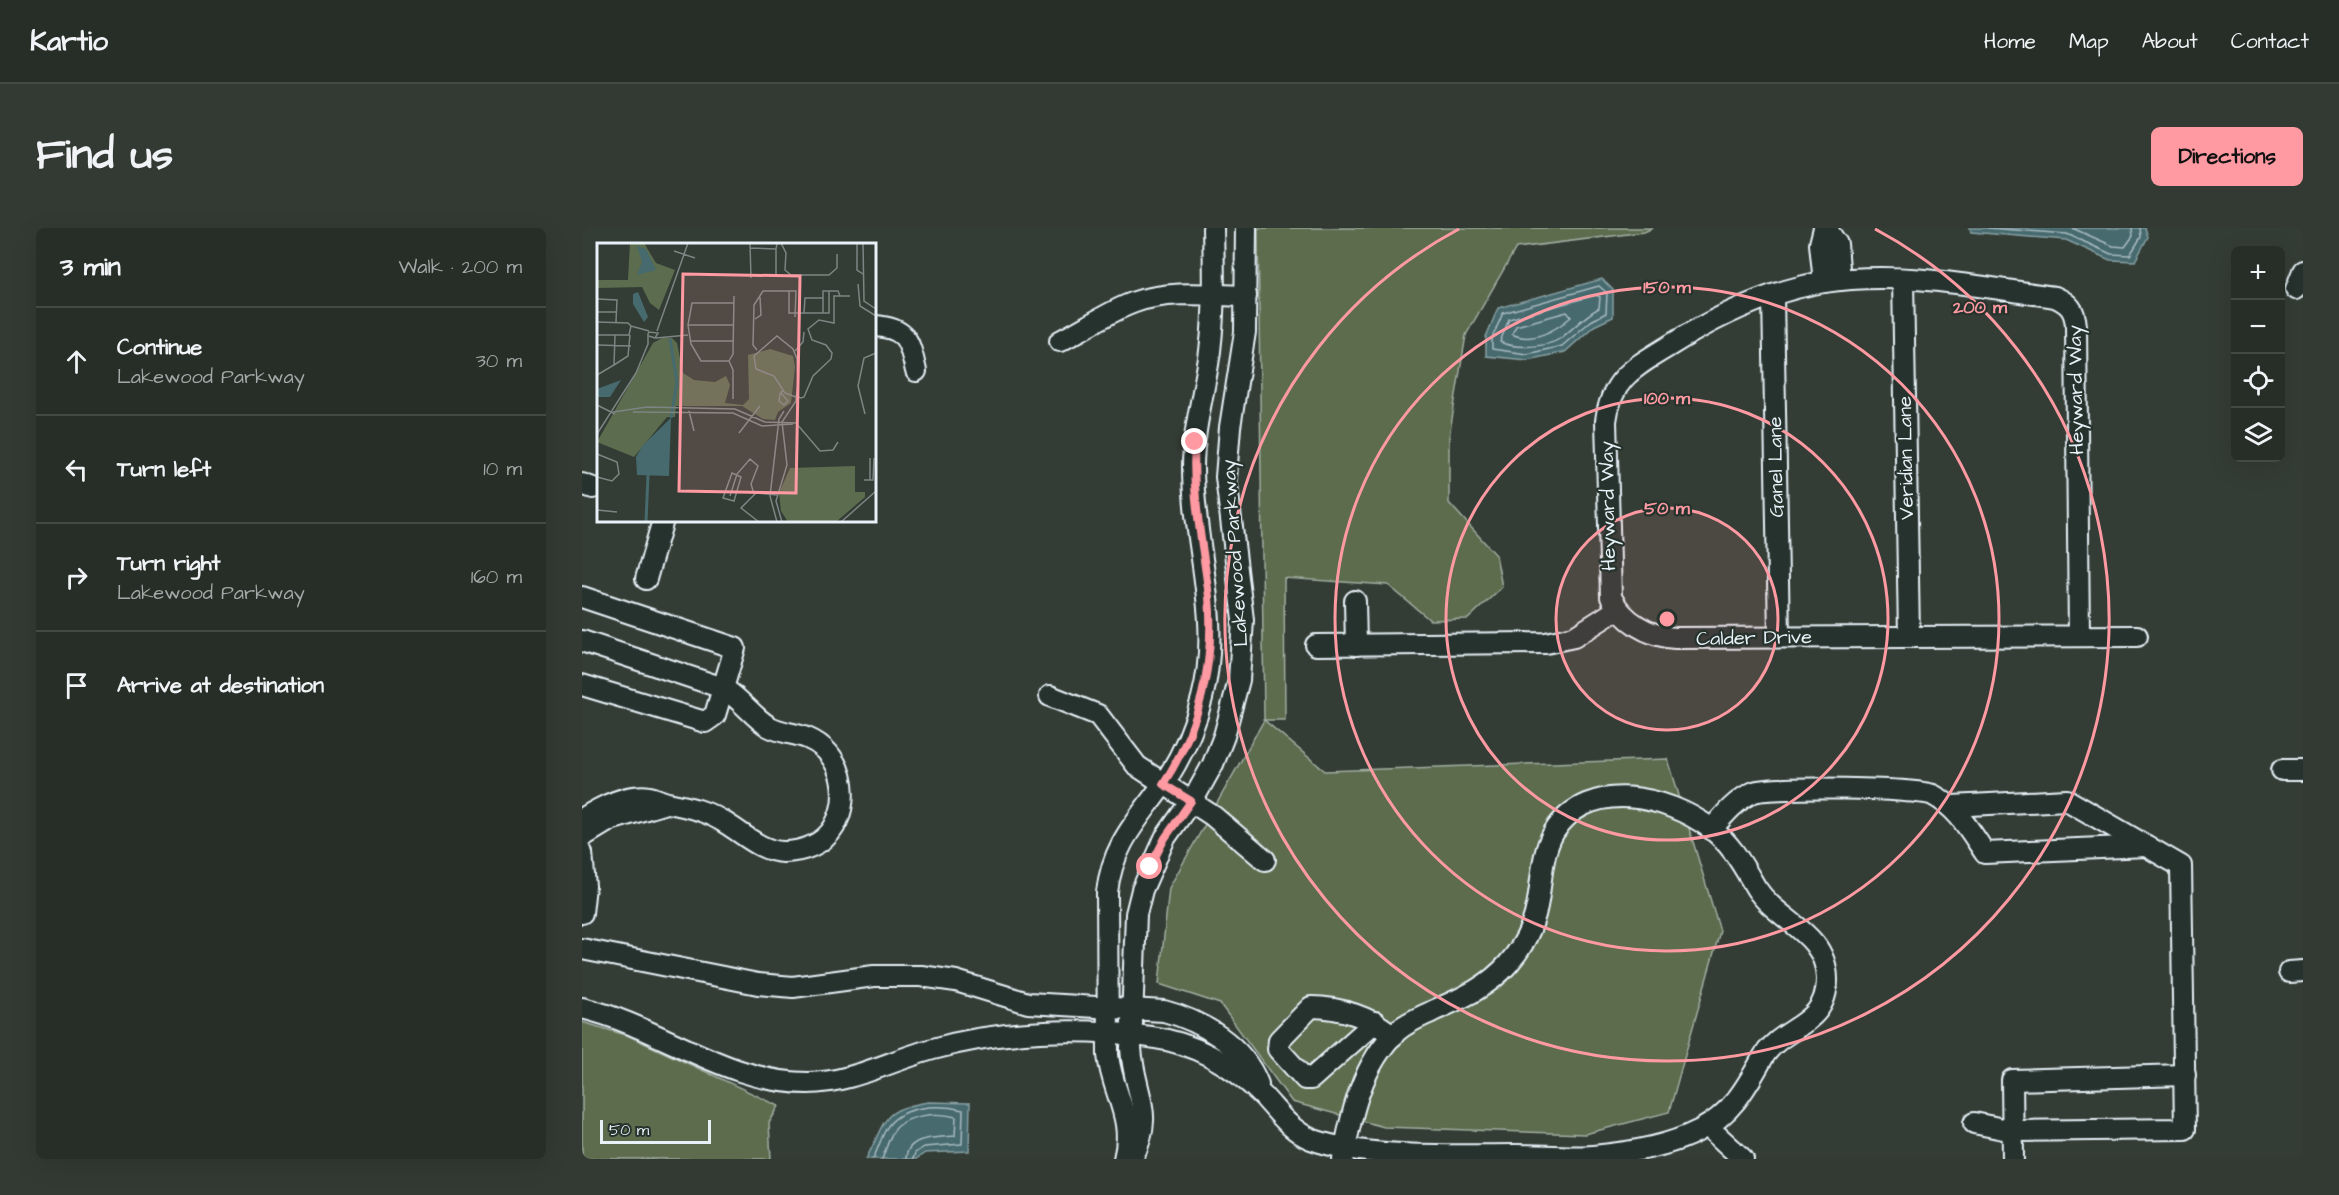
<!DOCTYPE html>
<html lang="en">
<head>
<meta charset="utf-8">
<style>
	:root { --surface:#272e28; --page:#333a34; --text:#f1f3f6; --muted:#a4a8a8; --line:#434a45; --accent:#ff9aa2 }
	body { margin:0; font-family:"Architects Daughter",sans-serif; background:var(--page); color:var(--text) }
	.controls { position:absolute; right:18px; top:18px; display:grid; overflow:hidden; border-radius:9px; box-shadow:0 6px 24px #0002 }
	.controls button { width:54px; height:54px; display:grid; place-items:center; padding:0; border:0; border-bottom:2px solid var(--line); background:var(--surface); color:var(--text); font:30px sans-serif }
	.scale { position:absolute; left:18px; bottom:15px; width:111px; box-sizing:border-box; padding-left:6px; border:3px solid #e8f1f8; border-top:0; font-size:16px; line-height:21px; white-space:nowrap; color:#e8f1f8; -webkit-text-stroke:4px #26332d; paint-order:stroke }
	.stop { position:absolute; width:18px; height:18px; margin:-14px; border:4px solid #ff9aa2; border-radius:50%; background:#fff }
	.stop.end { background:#ff9aa2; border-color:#fff; box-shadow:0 2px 6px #0008 }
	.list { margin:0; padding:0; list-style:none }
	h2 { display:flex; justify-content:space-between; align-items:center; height:78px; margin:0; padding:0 24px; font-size:26px }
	h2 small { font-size:20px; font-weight:400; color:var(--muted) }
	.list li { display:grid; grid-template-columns:39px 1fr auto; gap:18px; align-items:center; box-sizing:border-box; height:108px; padding:0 24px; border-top:2px solid var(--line) }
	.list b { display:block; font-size:22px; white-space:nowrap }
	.list p { margin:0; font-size:20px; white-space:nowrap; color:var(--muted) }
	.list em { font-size:20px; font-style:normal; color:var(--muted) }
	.icon { flex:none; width:33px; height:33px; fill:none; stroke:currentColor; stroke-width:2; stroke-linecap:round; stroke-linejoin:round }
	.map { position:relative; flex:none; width:1721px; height:931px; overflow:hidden; border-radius:9px }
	header { display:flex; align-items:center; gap:36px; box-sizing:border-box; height:84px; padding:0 30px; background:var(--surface); border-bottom:2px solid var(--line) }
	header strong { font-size:28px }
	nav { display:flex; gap:33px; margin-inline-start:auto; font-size:21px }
	.intro { display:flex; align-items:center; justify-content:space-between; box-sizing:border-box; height:144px; padding:0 36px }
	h1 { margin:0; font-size:42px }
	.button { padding:15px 27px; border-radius:9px; background:var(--accent); color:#111; font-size:21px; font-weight:700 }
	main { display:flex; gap:36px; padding:0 36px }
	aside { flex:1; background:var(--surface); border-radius:9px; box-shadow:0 6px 24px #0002 }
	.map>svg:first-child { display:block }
</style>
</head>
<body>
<header>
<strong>Kartio</strong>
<nav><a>Home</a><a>Map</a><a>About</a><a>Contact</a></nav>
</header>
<div class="intro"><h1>Find us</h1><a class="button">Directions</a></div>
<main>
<aside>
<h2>3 min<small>Walk · 200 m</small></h2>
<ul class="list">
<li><svg class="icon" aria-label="ahead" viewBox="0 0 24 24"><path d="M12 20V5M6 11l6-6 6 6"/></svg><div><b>Continue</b><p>Lakewood Parkway</p></div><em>30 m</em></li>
<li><svg class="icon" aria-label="left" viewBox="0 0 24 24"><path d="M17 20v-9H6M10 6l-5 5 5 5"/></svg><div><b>Turn left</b></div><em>10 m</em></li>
<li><svg class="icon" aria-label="right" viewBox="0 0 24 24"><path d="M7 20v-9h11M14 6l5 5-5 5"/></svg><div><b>Turn right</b><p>Lakewood Parkway</p></div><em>160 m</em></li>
<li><svg class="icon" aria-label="arrive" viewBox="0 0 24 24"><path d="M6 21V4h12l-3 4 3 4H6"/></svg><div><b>Arrive at destination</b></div></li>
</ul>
</aside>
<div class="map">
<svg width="1721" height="931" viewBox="0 0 1721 931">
	<rect width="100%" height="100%" fill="#343d35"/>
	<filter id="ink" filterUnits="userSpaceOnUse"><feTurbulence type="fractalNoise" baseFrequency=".0167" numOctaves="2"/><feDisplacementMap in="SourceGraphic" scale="12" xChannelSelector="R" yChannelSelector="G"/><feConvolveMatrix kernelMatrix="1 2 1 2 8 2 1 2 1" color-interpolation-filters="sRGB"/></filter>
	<g filter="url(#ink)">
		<g fill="#5c6c4e" stroke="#a2aea3" stroke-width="1.5">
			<polygon points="676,0 1071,0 1062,4 934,20 884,107 867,209 867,275 914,327 920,359 886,391 848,392 806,357 702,350 703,492 682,492 743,543 1086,531 1138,703 1087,884 1003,906 802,899 710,874 638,776 577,756 587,660 682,492"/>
			<polygon points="0,794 47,808 197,878 187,895 189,931 0,931"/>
		</g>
		<g fill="#476a6e" stroke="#87a0a5" stroke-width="1.5">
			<polygon points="1388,0 1563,0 1566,9 1553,33 1528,32 1484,12 1389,4"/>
			<polygon points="1020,51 1031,62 1031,89 1012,98 983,124 945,132 904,128 904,109 916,80"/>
			<path d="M347,874l41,1 -1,48 -44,2 -9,6h-50c21,-39 14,-50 63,-57z"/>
		</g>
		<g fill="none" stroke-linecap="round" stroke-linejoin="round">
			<g stroke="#a8bbc1" stroke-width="1.5">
				<polyline points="1406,0 1485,6 1529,26 1548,27 1559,9 1558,0"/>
				<polyline points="1490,0 1531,18 1543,19 1551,8 1550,0"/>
				<polygon points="1017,58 1025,65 1024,85 1009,93 980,118 945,126 910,121 910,110 921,85"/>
				<path d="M1014,67l4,2 -1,11c-15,8 -25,20 -38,30 -14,10 -46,11 -61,4l9,-23z"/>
				<path d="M985,84l4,5c-15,13 -39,27 -59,17l4,-8z"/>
				<path d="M291,931c5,-10 8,-21 13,-30 14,-24 53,-25 77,-19l-1,34 -38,3 -9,6 -2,6"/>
				<path d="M300,931c4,-9 6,-19 11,-27 12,-18 44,-20 63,-15l-1,19c-18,2 -48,-1 -49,23"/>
			</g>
			<defs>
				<g id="minor">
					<polyline points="1242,0 1238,16 1242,54"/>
					<polyline points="1244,0 1255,16 1258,52"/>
					<polyline points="1321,51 1327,408"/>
					<polyline points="1714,61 1721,43"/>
					<polyline points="1191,68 1197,409"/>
					<path d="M292,98c34,2 35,15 42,45"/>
					<path d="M478,113c25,-12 49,-30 75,-39 35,-12 75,-7 111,-6"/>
					<polyline points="0,256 11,260"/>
					<polyline points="64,351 81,292"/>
					<polyline points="0,369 153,420 133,487 123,494 0,457"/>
					<polyline points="773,373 774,417"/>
					<path d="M1497,408l-3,-310c-1,-16 -7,-23 -21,-29 -75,-10 -155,-27 -231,-15 -56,9 -107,34 -155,64 -34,21 -58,32 -63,75l5,176c12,24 37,39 64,41l462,-2"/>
					<path d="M0,413l141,47c18,11 29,28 45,38 12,7 27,7 39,12 35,14 45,58 27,89 -10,17 -31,25 -51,25 -22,-1 -38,-17 -56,-28 -19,-13 -38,-17 -59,-21 -6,-1 -12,-5 -18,-6 -23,-4 -49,10 -68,22"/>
					<polyline points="734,417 964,415 992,409 1036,381"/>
					<polyline points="468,468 516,487 555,538 631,588 683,632"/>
					<polyline points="1700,542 1721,542"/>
					<polyline points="1370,578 1485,572 1599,638 1603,901 1431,903 1392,895"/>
					<path d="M1130,601c11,-13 25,-30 42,-37 16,-6 165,-4 179,3 25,13 37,36 52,58l162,-7"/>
					<polyline points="0,609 28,592 81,576"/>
					<polyline points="0,625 3,658 0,685"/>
					<path d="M0,721l176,35 35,3 81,-11h47l35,5 72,22 136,8c38,10 79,34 94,73"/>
					<polyline points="1707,744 1721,743"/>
					<path d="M0,780c77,18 144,75 226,75 43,0 84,-23 125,-34 68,-19 147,-22 217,-12 45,6 81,26 113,59 15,16 27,34 48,43 53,20 148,16 206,16 25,0 51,3 76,1 35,-3 74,-9 105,-25 32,-15 48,-43 64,-72 19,-34 65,-31 65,-80 -1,-47 -49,-57 -71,-91 -13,-22 -24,-44 -46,-60 -43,-32 -121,-51 -156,4 -13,22 -12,50 -17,74 -4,21 -15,42 -29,58 -20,23 -46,34 -73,46 -12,6 -28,12 -38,21 -35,33 -46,83 -54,128"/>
					<path d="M793,794l-64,57h-6l-27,-30 1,-9 32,-33c28,0 61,10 82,29"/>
					<polyline points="1125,898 1161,931"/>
					<path d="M542,931c11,-41 -12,-66 -16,-104l-1,-163c6,-51 34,-75 61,-115 15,-24 27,-51 34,-79 21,-78 -9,-152 -9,-230 0,-40 12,-78 17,-117 5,-41 4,-82 3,-123"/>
					<path d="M550,931c24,-48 2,-64 -1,-111l5,-134 6,-24 23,-52 33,-47 15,-27 11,-28 15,-56 4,-60 -17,-143 4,-50 15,-95 1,-104"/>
					<polyline points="1431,931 1430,852 1603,847"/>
				</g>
			</defs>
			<use href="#minor" stroke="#e8f1f8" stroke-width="24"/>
			<use href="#minor" stroke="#26332d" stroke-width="20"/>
		</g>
	</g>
	<g fill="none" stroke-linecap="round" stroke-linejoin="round" filter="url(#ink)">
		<path stroke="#ff9aa2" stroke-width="8" d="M568,639l15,-29 26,-37 -28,-17c37,-56 52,-121 46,-187 -6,-53 -18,-102 -14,-155"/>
	</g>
	<circle cx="1085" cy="391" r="111" fill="#ff9aa2" fill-opacity=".12"/>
	<g fill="none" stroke="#ff9aa2" stroke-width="3">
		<circle cx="1085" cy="391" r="111"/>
		<circle cx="1085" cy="391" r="221"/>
		<circle cx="1085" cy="391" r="332"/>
		<path d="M1293 1A442 442 0 1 1 877 1"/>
	</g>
	<g text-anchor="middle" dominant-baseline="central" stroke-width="4.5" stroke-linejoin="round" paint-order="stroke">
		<g font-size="20" fill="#e8f1f8" stroke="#26332d">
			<text transform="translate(1494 162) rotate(-91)">Heyward Way</text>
			<text transform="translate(1324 230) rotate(-91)">Veridian Lane</text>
			<text transform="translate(1194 239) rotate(-91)">Ganel Lane</text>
			<text transform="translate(1026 278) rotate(-91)">Heyward Way</text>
			<text transform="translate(653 325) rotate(-94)">Lakewood Parkway</text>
			<text transform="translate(1172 410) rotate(-1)">Calder Drive</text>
		</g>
	</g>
	<g transform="translate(15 15)">
		<rect width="279" height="279" fill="#343d35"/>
		<path d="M33,0h14l12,20 19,7 -16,40 -9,-7 -8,-16 -45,1v-8h31zM65,95h10l5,5 6,30 11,7 21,2 11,-6 4,9 -5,18 18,2 6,-6 -1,-44 22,-6 23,7 2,11 -4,36 -13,9 -3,8 -12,-1 -21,-13h-66l-1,11h-8l-33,40 -37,-15 56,-99zM258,223v26h10v5l-29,25h-48l-7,-11 -2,-18 11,-25z" fill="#5c6c4e"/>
		<path d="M40,3l9,3 10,21 -19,5 5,-13zM41,49l10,25 -4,5 -11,-18v-10zM24,137l-11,17h-13v-8zM74,175l-2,58 -32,-1 -1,-18 7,-12z" fill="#476a6e"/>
		<path fill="none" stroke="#476a6e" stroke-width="3" d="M73,96l7,43 -6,36M49,279l2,-47"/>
		<path fill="none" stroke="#7c8583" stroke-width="1.5" d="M153,0l1,35M184,0l5,10 -1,17 6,5h38l8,-7v-14M260,0v27l6,4M266,0l1,58 12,8M153,5l26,1 1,-5M77,8l21,7M179,34v-28M261,41l2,22 16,10M192,48v22h40v-22M0,56l20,1 -1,22M0,69h19M207,70l1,-15h18M226,70v-22h15l2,5M158,76l6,-4 -1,-18M0,79l31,1 3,3 -2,9h-32M91,82h45M34,83l18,5M60,88l31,-88M59,95l32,-3M93,98h43M0,102l34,1M160,107l-4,-5 1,-40 9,-14h33l-1,26M198,108l8,-9 1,-10M132,118h-28l-10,-17 -3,-19 4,-22h42M132,118l4,-7 1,-58M132,118l4,9v29M17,122l14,-9 2,-21M0,132l17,-10 1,-30M184,150l7,8 -4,4 -5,-4 1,-7 1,-2 2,-1M0,162l18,9M92,168l5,20M16,169l34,-5 88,2 30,13 31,1 24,28 13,-1 5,-8M36,169l100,1 29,13 31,-2M268,171l-7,-28 6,-28 12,-5M142,190l21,-27M0,191l39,-61 12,-29v-10l1,-2 9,1 -3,5 -6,-2M0,211l20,8 2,12 -7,7 -15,-4M273,215v22M135,230l9,4 -7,24 -11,-3zM267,237h9l1,-22M133,253l7,-22 13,-15 8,7 -7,18 3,10M0,267l20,2M162,279l-18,-14 15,-15 21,2M180,279l-7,-26 9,-77 5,-8M185,279l-6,-21 11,-36 -5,-43 14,-21v-4l1,-5 1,-8 -1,-25 -4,-10 -16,-13 -23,20 2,13 18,7 11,17 8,3 3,1h2l3,1 3,-1 9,-21 18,-17 1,-6 -6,-8 -14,-5 -4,-11 11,-9 15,3v-27h16M244,279l35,-31"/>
		<path fill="#ff9aa2" fill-opacity="0.15" stroke="#ff9aa2" stroke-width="3" d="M86,31l117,2 -4,217 -117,-2z"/>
		<rect width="279" height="279" fill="none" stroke="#e8f1f8" stroke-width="3"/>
	</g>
	<circle cx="1085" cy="391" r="9" fill="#ff9aa2" stroke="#26332d" stroke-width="3"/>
	<g font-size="18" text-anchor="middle" font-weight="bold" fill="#ff9aa2" stroke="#26332d" stroke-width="4.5" stroke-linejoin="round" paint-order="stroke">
		<text x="1085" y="65">150 m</text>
		<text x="1398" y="85">200 m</text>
		<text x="1085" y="176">100 m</text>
		<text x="1085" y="286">50 m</text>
	</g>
</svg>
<div class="controls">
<button>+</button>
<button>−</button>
<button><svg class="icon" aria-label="locate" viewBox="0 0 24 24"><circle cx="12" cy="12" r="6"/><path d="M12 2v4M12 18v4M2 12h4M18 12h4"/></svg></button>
<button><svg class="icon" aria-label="layers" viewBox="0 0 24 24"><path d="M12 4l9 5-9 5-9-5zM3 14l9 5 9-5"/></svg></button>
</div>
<div class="scale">50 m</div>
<div class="stop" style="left:568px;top:639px"></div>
<div class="stop end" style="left:613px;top:214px"></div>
</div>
</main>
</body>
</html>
